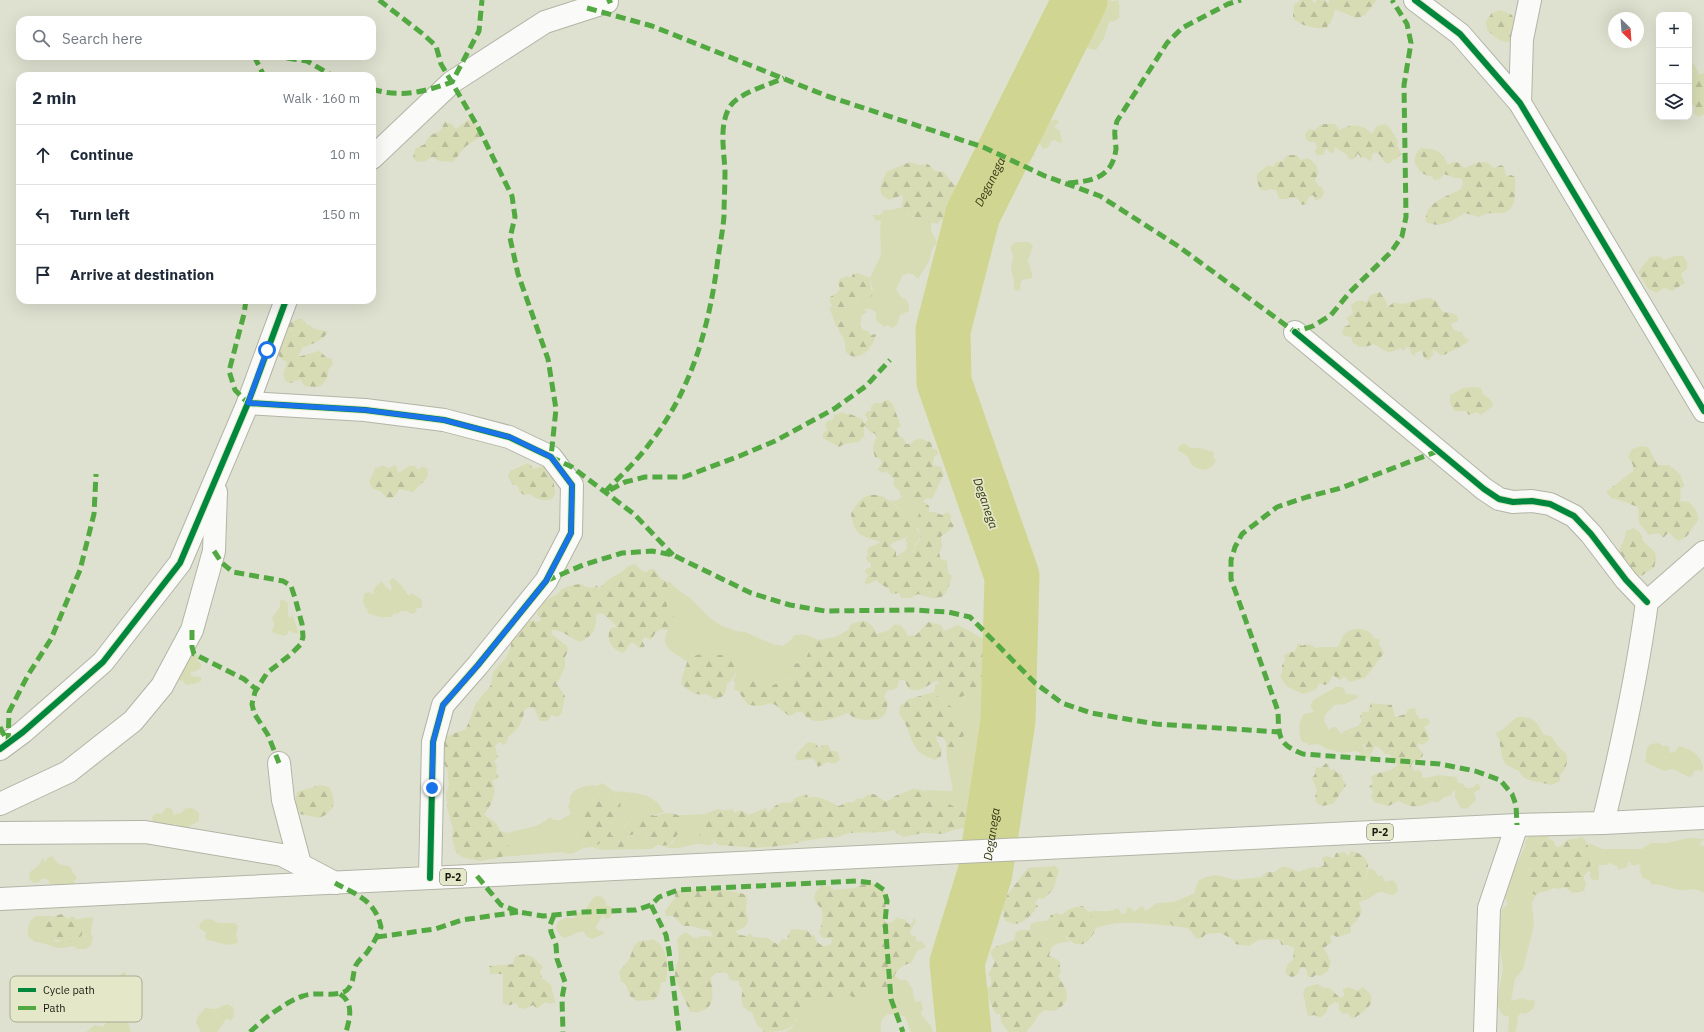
<!DOCTYPE html>
<html lang="en">
<head>
<meta charset="utf-8">
<style>
	:root { --surface:#fff; --page:#f2f2f3; --text:#1f2937; --muted:#747a83; --line:#e0e1e3 }
	body { margin:0; font-family:"IBM Plex Sans",sans-serif; background:var(--page); color:var(--text) }
	.controls { position:absolute; right:12px; top:12px; display:grid; overflow:hidden; border-radius:8px; box-shadow:0 4px 16px #0002 }
	.controls button { width:36px; height:36px; display:grid; place-items:center; padding:0; border:0; border-bottom:1px solid var(--line); background:var(--surface); color:var(--text); font:20px sans-serif }
	.compass { position:absolute; left:1608px; top:12px; width:36px; height:36px; border-radius:50%; background:var(--surface); box-shadow:0 4px 16px #0002; rotate:155deg }
	.stop { position:absolute; width:12px; height:12px; margin:-9px; border:3px solid #1a73e8; border-radius:50%; background:#fff }
	.stop.end { background:#1a73e8; border-color:#fff; box-shadow:0 1px 4px #0008 }
	.list { margin:0; padding:0; list-style:none }
	h2 { display:flex; justify-content:space-between; align-items:center; height:52px; margin:0; padding:0 16px; font-size:17px }
	h2 small { font-size:13px; font-weight:400; color:var(--muted) }
	.list li { display:grid; grid-template-columns:26px 1fr auto; gap:12px; align-items:center; box-sizing:border-box; height:60px; padding:0 16px; border-top:1px solid var(--line) }
	.list b { display:block; font-size:15px; white-space:nowrap }
	.list em { font-size:13px; font-style:normal; color:var(--muted) }
	.icon { flex:none; width:22px; height:22px; fill:none; stroke:currentColor; stroke-width:2; stroke-linecap:round; stroke-linejoin:round }
	.map { position:relative; flex:none; width:1704px; height:1032px; overflow:hidden }
	.search { position:absolute; background:var(--surface); box-shadow:0 4px 16px #0002; left:16px; top:16px; width:360px; height:44px; display:flex; align-items:center; gap:10px; box-sizing:border-box; padding:0 14px; border-radius:12px; color:var(--muted); font-size:15px }
	.panel { position:absolute; background:var(--surface); box-shadow:0 4px 16px #0002; left:16px; top:72px; width:360px; height:232px; border-radius:12px }
	.map>svg:first-child { display:block }
</style>
</head>
<body>
<div class="map">
<svg width="1704" height="1032" viewBox="0 0 1704 1032">
	<defs>
		<pattern id="forest-firs" width="22" height="20" patternUnits="userSpaceOnUse"><rect width="22" height="20" fill="#d8dcb4"/><path d="M5 1l3.5 6h-7zM16 11l3.5 6h-7z" fill="#b9bc9a"/></pattern>
	</defs>
	<rect width="100%" height="100%" fill="#dfe1d0"/>
	<g fill="#d8dcb4">
		<path d="M1107,0l6,1 5,-1c3,6 0,11 2,17l-5,4 -6,1 -5,16 -8,12 -10,-2 -6,-6 -2,-7 2,-6 12,-9 2,-9z"/>
		<polygon points="1047,119 1052,121 1055,119 1059,122 1054,127 1060,131 1062,143 1059,143 1055,140 1050,142 1050,145 1047,148 1043,149 1040,144 1033,146 1032,150 1035,156 1026,157 1017,150 1032,122 1034,120 1043,121"/>
		<path d="M902,207c4,13 20,10 30,16l-1,7 6,13 -5,6 -3,12 -11,18 -4,-4 -5,-2 -6,2 -7,14 5,8c7,2 8,7 8,14l-9,4 -3,10 -5,3 -4,-3 -4,2 -8,-7v-8l-6,-3h-6l3,3 -5,3 -2,11 -20,-6 -3,3v5l-8,-21 23,1 6,-8 15,-10 -3,-12 11,-23 -1,-24 1,-10 -6,-1 -2,-5h7l4,-5h7z"/>
		<polygon points="1019,242 1029,242 1033,246 1028,261 1032,273 1032,278 1022,280 1020,285 1021,289 1017,291 1014,289 1014,280 1011,269 1013,255 1010,248 1013,243"/>
		<path d="M1185,443l5,5h10l14,4 -1,5 3,3c-4,11 -14,12 -23,6 -3,-2 -3,-6 -5,-9 -3,-3 -7,-4 -10,-7l1,-4z"/>
		<path d="M905,495l9,3 7,14 -4,5v13l4,6c-9,10 -2,15 -20,23l-5,-3 10,-6 1,-6 -2,-5 6,-4 -3,-19 -18,-16 6,1z"/>
		<path d="M393,578c5,3 13,13 16,18l3,-3 10,7v8h-5l-2,5 -5,1 -3,-3h-5l-5,3 -3,-1 -3,4h-11l-11,-3 -6,-12 1,-8 4,-2 5,2c1,-7 3,-9 9,-12l8,9 2,-3 -3,-7z"/>
		<path d="M665,581l6,2 7,7 12,8 20,20 12,8 14,5 9,1 27,12 11,2 9,-7 1,-3c8,-3 17,-1 25,4l-6,4 -7,17 -14,4 -1,12 -21,10c-13,-5 -20,-13 -34,-4l-2,-3 3,-6 -15,-19 -7,1 -8,-3 -18,9c-11,-7 -30,-15 -21,-30 5,-8 6,-8 6,-18l-6,-7 2,-18z"/>
		<path d="M283,599l5,4v13l3,2 1,-5 7,21 -11,-3v3l-4,2 -13,-4c4,-5 4,-8 1,-14l8,-11v-6z"/>
		<polygon points="192,647 194,654 202,657 197,660 201,664 201,668 196,671 191,672 191,676 201,677 201,681 194,684 186,685 183,681 176,679"/>
		<path d="M940,683l12,6 2,3 13,1 6,5 7,-9 5,-1 3,4 -2,10 3,6 1,18 3,5 -5,8 3,10 -2,9 2,16 -4,9 -5,7 -5,21 7,9 -1,6 -3,4 -10,-3 1,-6 -3,-9c-14,-3 -30,-15 -44,-22l29,1 -6,-31h6l4,-4 1,-7 6,-14 -12,-28 -10,-6 -8,-9 1,-7z"/>
		<path d="M1336,687h6l3,3v3l12,2 1,3 -13,6 -11,1 -9,10 -1,6 5,9 4,-3h3l5,7 5,-4c13,4 18,17 23,28h-7l-2,-5 -4,-2 -13,2 -16,-4 -9,-5 -10,1 -1,-2 -5,-1c-4,-10 -4,-20 2,-28l10,-2 -4,-7 5,-6z"/>
		<path d="M1658,743l5,3h6l1,7 5,-1 4,-6c12,3 25,10 24,25l-7,-1 -3,3 -1,4c-12,-1 -15,-12 -28,-6l-19,-9 2,-14 3,-4z"/>
		<polygon points="1438,775 1457,777 1458,783 1462,783 1466,788 1473,788 1477,783 1480,786 1480,789 1474,792 1476,800 1466,809 1461,808 1455,797 1455,789 1450,796 1445,797 1437,803 1433,801 1434,796 1437,794 1442,780"/>
		<path d="M603,783l10,8 22,2 13,3 10,7 6,9 -36,10 -5,8 -10,6 -5,-10 3,-7 6,-4 -10,-15 -15,-1 -5,5 -5,22 -6,6c0,8 1,12 7,16 -8,5 -12,8 -21,4l-60,5c7,-7 9,-14 5,-24 16,-5 30,-4 43,-16l4,3h6l11,-6 -3,-7c2,-4 2,-5 2,-9 2,-10 18,-14 27,-12z"/>
		<path d="M167,807l5,2 2,6 9,-3 1,-3c7,-2 10,-1 15,4v8c-8,4 -16,12 -24,3 -7,2 -15,2 -22,-2l-1,-5 4,-4 6,1z"/>
		<path d="M718,809l7,1 -7,3 -2,5 -7,1 -3,13 4,3 4,8c-7,5 -10,0 -18,1 -12,2 -20,7 -33,2l10,-3 12,-23 -6,-5 26,-1z"/>
		<polygon points="642,828 647,833 648,847 652,849 600,850 593,847 608,839 618,847 627,842 628,837 640,832"/>
		<path d="M1536,832l14,3c-2,6 -7,7 -14,8l-11,19 4,7c-4,9 -4,14 0,24l7,2 -4,8 2,22 -11,44 -8,10 -4,22 12,-3 5,3 2,-2 5,2c0,7 -4,10 -10,13l-4,-1 -3,3 -2,16h-8l1,-16h-5l-4,-5 -3,-8 6,-35 -4,-26 3,-33 6,-5 -3,-6c2,-18 13,-35 20,-52 1,-4 -1,-3 1,-6 2,-4 6,-6 10,-8z"/>
		<path d="M1689,838l15,1 -5,6 5,1v47c-12,-7 -14,-2 -25,-3 -10,-2 -17,-6 -28,-6l-2,-4 -7,-2 -3,-14 -6,2 -4,-5 -2,6 -8,3 -2,-4 -8,-3 -3,2h-7c-2,5 2,10 -1,15h-5l-4,-4 2,-4h-3l5,-22 -4,-2 -1,-5 15,6h38l10,-6h15z"/>
		<path d="M52,856c5,7 8,10 17,10l8,12 -3,3v6l-17,1 -3,-4h-4l-2,-4 -5,-2 -4,4 -5,1 -4,-3 -1,-7 10,-8 4,-7 2,4 3,-4z"/>
		<path d="M1369,868l6,3 3,5 4,-1 3,7 8,-2 4,5 1,6c-7,8 -10,1 -18,1 -5,1 -10,7 -17,9l-3,-14 7,-12z"/>
		<path d="M1195,893l-1,7c-9,5 -20,13 -26,21l5,5c-25,-2 -52,-7 -77,2l-4,-5 -5,-11c13,-3 19,2 31,-4l4,6 4,-1 1,-5h4l3,4 8,-6 4,5 11,-8 17,-1z"/>
		<path d="M600,896l5,4 1,5 4,1 3,5 -3,7 -4,1 -3,-4 -7,11 1,4 6,1 1,3 -12,5 -5,-2 -3,-5c-12,-2 -19,16 -28,-4l2,-6 7,-4h10l-1,-5 10,-1 10,-15z"/>
		<path d="M36,916h17l-6,5 8,21 7,-1 20,-17 -5,-5 16,-2c1,9 -5,11 0,21l-2,7 -5,4h-9l-3,-3c-8,2 -15,3 -23,0 -6,-2 -10,-4 -16,-4l-7,-6c-1,-9 0,-15 8,-20z"/>
		<path d="M207,919l6,1 5,3h17l3,4 -2,7 2,8c-9,7 -20,-1 -30,-2l-3,-2 1,-6 -5,-2 -2,-4 3,-5z"/>
		<polygon points="1041,921 1042,924 1055,930 1059,930 1070,942 1058,943 1051,948 1047,938 1034,934 1030,930 1030,925 1035,922"/>
		<path d="M126,972v6l4,3c-1,9 -1,18 -5,26 -2,4 -7,5 -9,9l3,3 7,-2 5,15h-45l9,-7 8,2 4,-5 1,-8 -12,-2 -3,-4 2,-26 5,1 8,-4h5l2,-2 4,1 3,-5z"/>
		<path d="M894,975l6,5h7l6,10v6l3,6 5,-1 2,7 -2,6 10,12 2,6h-22l-6,-15c-14,-6 -27,-4 -24,15h-96l6,-3 16,-26 5,4 4,-7 11,2 10,-9 13,2 14,-5 6,3 9,-5 11,3v-7z"/>
		<polygon points="227,1004 233,1007 234,1017 231,1020 226,1019 217,1032 201,1032 196,1023 197,1018 205,1008 216,1009"/>
	</g>
	<g fill="url(#forest-firs)">
		<path d="M1301,0h11l2,3 3,-3h8l4,5v-5h48l-12,15 -7,3c-9,-2 -15,-7 -23,-8l-4,12 -5,6c-12,1 -22,-2 -32,-8l-1,-5 1,-10z"/>
		<path d="M1501,10l11,5 10,24c-19,6 -21,3 -35,-9l-1,-9 6,-8z"/>
		<polygon points="1693,63 1700,75 1704,73 1704,114 1699,117 1694,113 1695,107 1692,103 1689,103 1689,64"/>
		<polygon points="472,117 482,136 466,146 453,162 439,161 433,157 425,161 417,162 413,158 415,149 425,144 429,136 440,131 445,122 452,124 456,129"/>
		<path d="M1325,124h10l4,6c13,-6 22,-7 33,4l5,-8 8,-2c6,4 11,12 13,19l-1,3 2,3 2,5 -4,5 -4,1 -5,4 -4,-2 -4,-7 -4,-3 -4,2 -1,8 -6,-5 -4,1 -3,-5 -4,6h-5l-2,-4 -12,-8 -1,6 -5,-1 -2,-4 -4,7h-6l-2,-4 2,-4 -2,-5h-6l-3,-3 -1,-5 4,-5 6,1 5,-5z"/>
		<path d="M1421,148c15,1 21,2 27,17l5,-3 7,1 4,5c12,-4 20,-11 30,0l7,-3 3,2 2,9 5,-1 4,2c0,12 3,37 -15,36 -9,0 -13,-1 -21,4l-14,-4c-13,8 -25,16 -39,9 -3,-19 22,-26 35,-33l2,-6 -2,-5h-6l-11,-4 -4,5 -6,1 -2,-4c-10,0 -15,-7 -18,-16l3,-8z"/>
		<path d="M1291,155h6l3,5 9,-2 8,8 1,8 -3,6 4,6 4,2 1,6 -3,4 -5,3 -3,-6 -4,2 -3,7 -4,1 -5,-7c-7,-1 -11,2 -18,1l-3,-9 -6,-1 -5,2 -5,-2 -3,-8v-7l11,-9 5,2 3,-5 7,-1 3,-5z"/>
		<path d="M910,162l9,3 9,-1 7,7 9,1c4,7 11,15 19,18 0,15 -8,28 -23,30l-2,4c-7,-1 -31,-8 -35,-13 -2,-4 0,-11 0,-16l-14,5c-15,-8 -7,-16 -3,-28z"/>
		<polygon points="1657,256 1666,260 1674,256 1683,256 1687,262 1687,269 1681,274 1685,283 1672,291 1664,288 1657,293 1648,289 1638,272 1650,257"/>
		<polygon points="858,273 870,278 872,296 863,302 858,300 853,308 833,307 830,302 830,297 837,293 840,289 838,282 841,278 847,276 851,278 853,274"/>
		<path d="M1380,292l6,9 1,7 7,-6c15,7 30,-11 42,-1 2,3 4,8 7,11l9,1 6,4v4l-7,3 3,6 8,2 3,6 4,1 -2,4 -23,12h-4l-4,-4 -3,-1v5l-5,5 -4,-2 -2,-7 -7,2v4l-4,-4 -1,-5 -3,-1 -4,4 -3,-3c-15,9 -15,0 -27,-4l-4,2 -10,1 -7,-5v-5l-8,-1 -2,-4 2,-5 5,-2v-3l-3,-4 7,-5 -2,-8c6,-5 9,-5 16,-3l3,-7z"/>
		<path d="M845,317l6,3 3,5 4,-2 5,7 5,1 3,4 5,-1c-2,12 -15,29 -28,20 -4,-2 -2,-10 -4,-14 -3,-6 -7,-11 -7,-17z"/>
		<path d="M301,318c7,9 16,13 27,13 -4,10 -17,13 -26,17l-4,9 21,-6 7,6 6,2 1,5 -5,6c1,8 -3,12 -9,17l-15,-1 -4,-7 -8,4 -6,-1 -3,-8 4,-12 -6,-3 -4,-6 4,-13 6,-8v-8z"/>
		<polygon points="1475,387 1481,388 1483,394 1491,400 1493,406 1481,415 1476,412 1469,415 1466,411 1455,411 1450,404 1450,395 1463,388"/>
		<path d="M887,399l5,4 9,23 -4,3 2,7 5,3 2,5h4c10,-10 11,-4 22,-2v6l5,2 1,4 -4,3 -1,8 8,2 3,7 -12,25 -5,-1 -4,3 6,5v6h5l8,3 6,-3 3,3v7l3,4 -9,8 -4,2 1,11 -3,6 2,6 6,2 1,12 4,3c-2,4 -2,8 -4,12 -5,16 -19,9 -30,6l-8,4h-9l-2,-5 -7,1 -3,-2v-3l-10,-6 -2,-3 -12,5v-4l3,-6 -3,-3 1,-3 5,-2v-4l-3,-1 -2,-4 2,-3 -1,-3 1,-4 13,-6c-19,-6 -26,-5 -30,-28 10,-23 27,-25 45,-8 4,3 9,6 12,10 3,5 3,13 3,19l-18,8 -3,3 6,5v5l5,3 12,-7 8,-16 -6,-14 5,-10 -6,-4 -2,-6 1,-4 -8,-3 -4,2 -2,-7c-6,-3 -6,-5 -5,-11l-8,-8 -4,2 -5,-4 5,-5 -2,-5 -5,-2c-3,-9 -2,-13 2,-21l-3,-3h-3l-7,-8v11l-5,6 -15,2 -5,3 -16,-9v-5l4,-3 -2,-5 2,-4 6,-1 1,-5 9,-3 3,2h4l12,5 2,5 4,-5 -3,-4 2,-4h4v-4l3,-4h7z"/>
		<polygon points="1640,446 1648,447 1658,465 1669,465 1681,475 1682,480 1685,486 1680,489 1681,495 1680,501 1689,502 1695,508 1699,519 1687,536 1679,541 1674,538 1669,532 1663,538 1659,533 1649,535 1639,523 1638,507 1619,500 1611,498 1606,492 1633,471 1633,465 1628,457 1632,449"/>
		<path d="M528,463l6,6 9,-3 6,10h3c2,4 2,5 2,9 0,2 1,4 1,7 0,13 -19,8 -25,2l-6,1 -5,-4 -1,-5 -5,-1 -5,-9 2,-5z"/>
		<path d="M396,465l2,8 11,-7h6l3,4 4,-3 5,1c3,10 -1,11 -7,17 -3,2 -4,5 -7,7l-14,-3c-3,6 -5,10 -12,9l-7,-7 -7,-2 -4,-7 6,-14 9,-2 4,2z"/>
		<path d="M1634,528l6,4 3,9 12,11 1,7 -2,9 -13,8 -13,-4 -10,-18c2,-8 8,-15 8,-23z"/>
		<path d="M635,564l7,7 5,1 3,-3h4l6,9 5,3 4,8 -2,18c8,9 10,15 1,23l-7,-1 -5,3 -5,8 -6,-3 -3,4 3,5 -4,3 -9,-7 -4,4 -2,5 -4,2c-11,-5 -16,-13 -12,-24l7,-3 -15,-13 -6,1c1,14 -3,22 -16,28 -10,-4 -17,-12 -28,-12v4l15,12 1,5 -3,6v11c-4,5 -4,11 -9,15l9,13 -3,17 -4,4 -7,-2c-2,6 -5,7 -11,6l-6,-13 -5,-1 -5,4c0,10 -8,21 -16,26l-1,5 -3,3 -5,-3 -4,4 3,11 -4,4 3,5 -1,6 2,3v4l-6,1c6,13 0,23 -8,35l12,8 4,8 7,2c4,10 2,17 -5,24l-22,4 -18,-4 -6,-5 -4,-13 1,-10 -5,-18 -2,-18 3,-8 -2,-16 -4,-7 -1,-24 24,-9 10,-26 15,-18 2,-13 13,-14 5,-11v-8l4,-6 7,-4 2,-6 8,-3 6,2 3,-2 -4,-6 5,-12 16,-8 4,-5 10,-4 9,-1 5,3 7,1 3,-3 4,4c6,-12 20,-13 28,-23z"/>
		<path d="M862,621c9,0 11,6 15,13l12,-4 6,-6 7,2 6,10 8,-1 12,-13 13,3 3,6 14,-6c12,5 29,16 38,24l1,8c-7,9 -13,15 -7,26l-5,5 -5,1 -7,9 -5,-1 -1,-3 -6,3 -5,-1 -4,-7 -3,3h-4l-4,-3 -1,-6 -4,-2c-10,5 -16,12 -27,8l-5,-9h-5l-1,7 -5,3h-5l-4,7 4,5 -2,11 -6,6c-13,1 -23,3 -32,-6 -15,5 -35,16 -46,-1h-5l-7,4c-8,-4 -11,-11 -20,-13l-10,3 -12,-1 -10,-14 -4,-1 1,-7c14,-9 21,-1 34,4l21,-10 -2,-6 3,-6 14,-4 7,-17 6,-4 17,-3 13,-7 3,-6z"/>
		<path d="M1355,629c9,0 15,1 19,9l6,1 -1,5 5,9 -19,25 -16,4 -5,-6 -2,3 -3,1 -6,-5 -4,8 -4,2 -5,-2 -5,7 -12,4 -17,-8 -6,-10 2,-4v-7l3,-4 -1,-6 7,-3h3l2,-3 2,-6 4,3c6,-3 9,-2 13,2 9,-2 15,0 23,-1 6,-11 4,-15 17,-18z"/>
		<path d="M706,653l8,2h16l7,7c-1,10 -2,16 -10,22 -1,10 -3,14 -13,15l-7,-5c-12,2 -17,-3 -26,-10l1,-7 7,-20z"/>
		<path d="M934,692l8,9 10,6 12,28 -6,14 -1,7 -4,4h-6l-1,-18 -4,-5 -6,-1 1,5 5,9 -1,6 -6,4c-5,-2 -13,-5 -17,-9 -9,-11 -9,-26 -19,-37l1,-8 9,-7z"/>
		<path d="M1371,703l21,2 3,12 11,-3 2,-5 7,-1 1,6 4,5 7,-1 3,4 -2,3 -4,2 4,7 1,6 -6,5 -4,-2 -2,2 6,9 -1,4 -9,4 -2,4 3,5 5,-1 3,3 -1,4 5,1 12,-3 4,5 -5,14 -3,2 -1,5c-13,7 -23,7 -34,0l-11,5 -14,-4 -3,-6 2,-5 -4,-4 4,-4 -2,-6c7,-7 16,-2 27,-12l-9,-11h-4l-5,-6 -5,-2 -6,12 -5,-14h-5l-1,-5 -5,-1 -1,-6 -6,-2 12,-4 4,-5 -2,-4 2,-5h6z"/>
		<path d="M1517,717c17,0 19,3 27,18l7,1 10,14 5,3c2,9 1,15 -6,22v6l-8,4 -23,-5 -6,-3 -4,-6 -13,-6 -4,-8 -3,-18 -4,-6 7,-3z"/>
		<path d="M808,742l7,1 5,6 2,-4h6l3,6h6l3,9 -5,4 -7,-2 -10,5 -4,-8c-7,-1 -11,3 -18,1v-6z"/>
		<polygon points="1326,763 1329,765 1330,770 1335,769 1337,773 1342,774 1342,778 1346,785 1333,804 1322,806 1317,803 1315,797 1317,790 1312,778 1315,774 1316,767 1321,768"/>
		<path d="M320,785l9,2c4,7 7,15 2,23 -2,3 -8,6 -11,8l-20,-4 -5,-11 2,-11z"/>
		<path d="M913,789c23,1 34,18 55,23l3,9 -1,6 -17,3 -10,4 -21,-1 -18,4 -6,-3 -4,-4 -9,2 -37,1 -12,5 -8,-1 -24,4 -15,4 -33,3 -37,-3c-6,-3 -7,-9 -13,-13l-1,5 -5,-1 -1,-6 3,-8 7,-3 7,-1c3,-7 8,-8 16,-9l3,4 6,-3 8,5 17,-7 2,5c7,-8 12,-12 23,-10l4,-5 11,-4 3,4c11,-4 20,4 30,8l9,-4h6l3,-4 6,1 4,-4 7,-1 12,8 11,-7z"/>
		<path d="M618,796c8,16 -5,18 -10,30l4,10 6,-5 5,-1c7,-12 19,-19 32,-14 13,-5 20,-4 31,4 -9,12 -11,29 -29,25l-5,4 -4,-2 -1,-14 -4,-5 -3,4 -12,4 -1,7 -4,4h-5l-10,-8 -15,8 -10,1c-7,-5 -8,-11 -6,-20l5,-2 -3,-4 1,-5 3,-2 -2,-7c4,-8 18,-11 26,-8l4,-3z"/>
		<path d="M1580,837l4,1 5,10 4,2c-3,9 0,19 -9,26v3l2,4 -2,8 -12,2 -6,-6 -8,2 -5,-1c-5,4 -10,2 -17,7l-7,-2 -4,-13 4,-11 -4,-7 1,-8 6,-4 4,-7 7,-1 6,-3 5,2 2,6h4c6,-6 8,-9 17,-8z"/>
		<path d="M1351,851c24,5 18,21 9,36l3,14 -4,1 3,10 -5,8 -6,6v7l-14,4 -4,-2 -3,2 2,5 -8,6 7,14c-2,8 -4,12 -12,14l-2,-2 -4,3h-5l-2,-8 -3,-2 -4,2v4l-6,4 -5,-1 -3,-5 3,-7 5,-4 1,-12 -6,-3h-6l-4,-6 -19,1 -10,6 -14,-2 -2,-5 -13,-6 -14,1 -4,4 -5,1 -9,-11 -15,-2 -5,-5c3,-6 20,-17 26,-21l1,-10 3,-9 8,-4 10,-2 20,5 25,-3 6,-5h8c7,-9 14,-5 23,0l14,-5 6,1 6,-3 -2,-7 5,-2 7,2 2,-5 9,-1 3,4z"/>
		<path d="M1056,866l3,5 -6,19 -10,9 -5,-1 -3,6 3,2c-8,12 -21,25 -34,13 -3,-17 1,-21 10,-33 5,-6 9,-12 14,-18z"/>
		<path d="M866,882c28,3 18,21 19,40l6,1 6,-6 3,2h5l2,4 5,1 2,-7 2,5 -6,9 1,4 4,1 2,6 5,-1 4,6 -9,4 -6,12c-13,2 -21,16 -20,28l-12,-3 -9,5 -6,-2 -3,5 -8,2 -3,-3 -9,4 -4,-5 -2,4 -8,4 -11,-2 -4,8 -5,-5 -4,14 -7,2c-3,13 -21,13 -34,13l1,-3 -6,-4 -5,-13c-11,-2 -12,-12 -9,-22l-4,-5v-4h-6l-4,-2 -1,-5c-8,-3 -12,-2 -17,4 3,19 4,36 -21,34l-15,-34v-8l4,-14 -2,-16 4,-5 5,-3c11,10 10,4 20,4 2,0 5,1 7,1l-2,-6 -20,-5h-8l-10,-10h-7l-1,-5 10,-13v-5l3,-3c23,-1 46,-3 68,5 2,8 0,10 0,17 0,1 1,5 2,6 1,9 -7,11 -13,13l5,4 6,1 5,-3 1,4 16,1 10,7 4,-6 5,1 1,-5 4,-6 15,1 4,5h3c2,9 9,13 17,9l1,-6h-10l-3,-6c3,-7 5,-16 2,-23 -1,-3 -5,-5 -6,-8 -3,-7 3,-12 8,-16l7,1 4,4 21,-2z"/>
		<path d="M1083,906l9,11v6l4,5c-6,15 -18,24 -30,8l-5,1 -3,-7h-11l-6,-9h6l4,-6 6,-2 5,2c6,-7 12,-8 21,-9z"/>
		<path d="M62,914l6,5 5,-3 9,8v11c-8,8 -10,8 -20,6 -12,-2 -13,-1 -18,-14 4,-9 10,-11 18,-13z"/>
		<path d="M1021,930h9l4,4 13,4 4,10 -2,8 10,4 2,13 -3,3c6,10 14,19 5,29 -2,2 -8,6 -11,6 -4,0 -6,-2 -9,0 -7,5 -9,15 -16,19v2h-19l-7,-10 -1,-7 -5,-2 -11,-24 7,-3v-8l-3,-3 7,-13 -5,-10 5,-5 19,-7 2,-8z"/>
		<path d="M653,939c15,8 16,27 13,42l-5,2 -2,11 -5,6 -17,1 -7,-5 -4,-11 -5,-4 -2,-9c3,-5 8,-8 10,-13 4,-6 2,-12 9,-17 5,-3 10,0 15,-3z"/>
		<polygon points="524,954 533,957 543,967 540,972 542,978 551,985 555,1002 550,1004 545,1002 537,1009 533,1005 524,1009 519,1008 517,1004 514,1003 511,1005 503,1004 503,974 490,974 489,966 513,964 515,956"/>
		<path d="M1317,984l7,4h6l10,10 4,-2 -1,-7 6,-2 8,4 6,-4c1,2 6,5 7,7 7,11 -10,20 -17,25l-6,-6 -4,1 -4,-4v-6l-4,-2 -7,5c-1,6 -3,8 -9,11l-4,-3 -7,1 -5,-24 3,-5z"/>
	</g>
	<g fill="none" stroke-linecap="round" stroke-linejoin="round">
		<path stroke="#d0d692" stroke-width="55" id="s1" d="M964,1032l-7,-69 28,-90 23,-152 4,-145 -68,-194 -1,-52 30,-116 107,-214"/>
		<defs>
			<g id="street">
				<polyline points="1415,0 1460,34 1520,103 1704,411"/>
				<polyline points="1520,103 1522,39 1530,0"/>
				<polyline points="372,158 452,82 545,22 607,2"/>
				<polyline points="1295,332 1484,489 1499,499 1513,502 1532,501 1550,504 1574,516 1591,534 1626,580 1647,602"/>
				<polyline points="248,403 365,410 444,420 509,437 551,457 572,485 571,533 546,581 478,665 443,705 433,742 430,878"/>
				<polyline points="0,749 23,732 103,662 180,563 248,403 286,300"/>
				<polyline points="279,763 283,800 300,864"/>
				<polyline points="0,804 68,772 133,721 162,686 192,630 214,551 216,492"/>
				<path d="M1603,823c18,-73 34,-146 44,-221l57,-50"/>
				<polyline points="0,833 145,832 282,855 335,883"/>
				<polyline points="1485,1032 1489,908 1517,825"/>
			</g>
			<polyline id="highway" points="0,899 1517,825 1603,823 1704,818"/>
		</defs>
		<use href="#street" stroke="#b2b4a6" stroke-width="24"/>
		<use href="#highway" stroke="#b2b4a6" stroke-width="24"/>
		<use href="#street" stroke="#fafaf8" stroke-width="22"/>
		<use href="#highway" stroke="#fafaf8" stroke-width="22"/>
		<g stroke="#52a941" stroke-width="5" stroke-dasharray="10 5" stroke-linecap="butt">
			<polyline points="379,0 423,34 436,46 441,64 478,127 512,196 515,217 510,238 518,274 548,359 556,409 551,457 572,467 634,514 673,555"/>
			<polyline points="607,2 612,0"/>
			<polyline points="587,8 652,26 827,96 983,147 1045,176 1100,196 1178,246 1295,332 1313,326 1331,315 1350,292 1391,252 1402,236 1406,217 1404,85 1411,43 1407,24 1392,0"/>
			<polyline points="254,56 264,76"/>
			<polyline points="272,56 307,61 333,76"/>
			<path d="M372,89c28,9 52,3 80,-7l27,-51 3,-31"/>
			<path d="M1068,183c25,-2 44,-5 48,-34 0,-4 -1,-9 -1,-13 -1,-5 1,-10 2,-15l50,-78 15,-15 46,-24 13,-4"/>
			<polyline points="246,300 244,314 229,371 235,390 248,403"/>
			<path d="M1438,451l-97,37 -34,9 -30,10 -35,27 -7,13 -4,13v19l47,132c1,25 -1,33 25,43l137,10 35,7 25,9 12,14 4,11 1,20"/>
			<polyline points="610,490 625,482 645,477 684,477 742,455 775,441 834,409 866,386 890,360"/>
			<path d="M605,492c15,-16 32,-31 45,-49 42,-53 60,-119 68,-185 2,-14 5,-28 6,-42 0,-15 1,-30 1,-45 -1,-21 -6,-44 4,-63 8,-15 40,-23 55,-30"/>
			<polyline points="214,551 222,563 233,572 283,581 291,586 295,598 302,624 303,637 301,644 290,655 267,673 255,692 252,704 254,713 268,735 279,763"/>
			<polyline points="546,581 583,565 622,553 652,551 673,555 751,593 790,605 825,611 914,610 948,612 970,617 1035,683 1062,703 1091,713 1156,724 1279,732"/>
			<polyline points="192,630 192,647 194,654 244,679 257,690"/>
			<polyline points="0,727 7,741"/>
			<polyline points="8,743 9,712 28,675 51,639 80,570 94,514 96,474"/>
			<polyline points="477,876 501,905 519,912 543,916 584,912 636,910 651,905 659,897 678,890 856,881 874,883 884,890 887,901 885,922 891,999 903,1032"/>
			<polyline points="651,905 666,935 669,951 679,1032"/>
			<polyline points="554,915 550,925 551,932 556,945 557,959 565,982 562,998 563,1032"/>
			<polyline points="377,937 435,929 462,920 518,912"/>
			<path d="M340,994c14,9 10,24 6,38"/>
			<path d="M250,1032c12,-12 37,-31 53,-36 13,-5 35,2 44,-6 8,-8 5,-16 9,-25 3,-6 9,-9 12,-14 5,-7 10,-16 13,-24 -6,-27 -24,-32 -46,-44"/>
		</g>
		<defs>
			<g id="cycleway">
				<polyline points="1415,0 1460,34 1520,103 1704,411"/>
				<polyline points="1295,332 1484,489 1499,499 1513,502 1532,501 1550,504 1574,516 1591,534 1626,580 1647,602"/>
				<polyline points="248,403 365,410 444,420 509,437 551,457 572,485 571,533 546,581 478,665 443,705 433,742 430,878"/>
				<polyline points="0,749 23,732 103,662 180,563 248,403 286,300"/>
			</g>
		</defs>
		<use href="#cycleway" stroke="#e4e8c9" stroke-width="8"/>
		<use href="#cycleway" stroke="#00873e" stroke-width="6"/>
	</g>
	<g fill="none" stroke-linecap="round" stroke-linejoin="round">
		<polyline stroke="#1a73e8" stroke-width="5" points="267,350 248,403 365,410 444,420 510,437 551,457 572,485 571,533 546,581 478,665 443,705 433,742 432,788"/>
	</g>
	<g text-anchor="middle" dominant-baseline="central" stroke-width="3.5" stroke-linejoin="round" paint-order="stroke">
		<g fill="#e4e8c9" stroke="#565847" stroke-width="1">
			<rect x="1367" y="824" width="26" height="16" rx="3"/>
			<rect x="440" y="869" width="26" height="16" rx="3"/>
		</g>
		<g font-size="10" font-weight="bold" fill="#191a0f">
			<text x="1380" y="832">P-2</text>
			<text x="453" y="877">P-2</text>
		</g>
		<g font-size="12" font-style="italic" fill="#353710" stroke="#e4e8c9">
			<text stroke="none"><textPath href="#s1" startOffset="876">Deganega</textPath></text>
			<text transform="translate(986 503) rotate(71)">Deganega</text>
			<text stroke="none"><textPath href="#s1" startOffset="203">Deganega</textPath></text>
		</g>
	</g>
	<rect x="10" y="976" width="132" height="46" rx="6" fill="#e4e8c9" stroke="#a7aa91" stroke-width="1"/>
	<rect x="18" y="988" width="18" height="4" fill="#00873e"/>
	<rect x="18" y="1006" width="18" height="4" fill="#52a941"/>
	<g font-size="11" fill="#191a0f">
		<text x="43" y="994">Cycle path</text>
		<text x="43" y="1012">Path</text>
	</g>
</svg>
<div class="controls">
<button>+</button>
<button>−</button>
<button><svg class="icon" aria-label="layers" viewBox="0 0 24 24"><path d="M12 4l9 5-9 5-9-5zM3 14l9 5 9-5"/></svg></button>
</div>
<svg class="compass" viewBox="-18 -18 36 36"><path d="M0-13l5 13h-10z" fill="#e53935"/><path d="M0 13l5-13h-10z" fill="#747a83"/></svg>
<div class="stop" style="left:267px;top:350px"></div>
<div class="stop end" style="left:432px;top:788px"></div>
<div class="search"><svg class="icon" aria-label="search" viewBox="0 0 24 24"><circle cx="10" cy="10" r="6"/><path d="M15 15l6 6"/></svg>Search here</div>
<section class="panel">
<h2>2 min<small>Walk · 160 m</small></h2>
<ul class="list">
<li><svg class="icon" aria-label="ahead" viewBox="0 0 24 24"><path d="M12 20V5M6 11l6-6 6 6"/></svg><div><b>Continue</b></div><em>10 m</em></li>
<li><svg class="icon" aria-label="left" viewBox="0 0 24 24"><path d="M17 20v-9H6M10 6l-5 5 5 5"/></svg><div><b>Turn left</b></div><em>150 m</em></li>
<li><svg class="icon" aria-label="arrive" viewBox="0 0 24 24"><path d="M6 21V4h12l-3 4 3 4H6"/></svg><div><b>Arrive at destination</b></div></li>
</ul>
</section>
</div>
</body>
</html>
